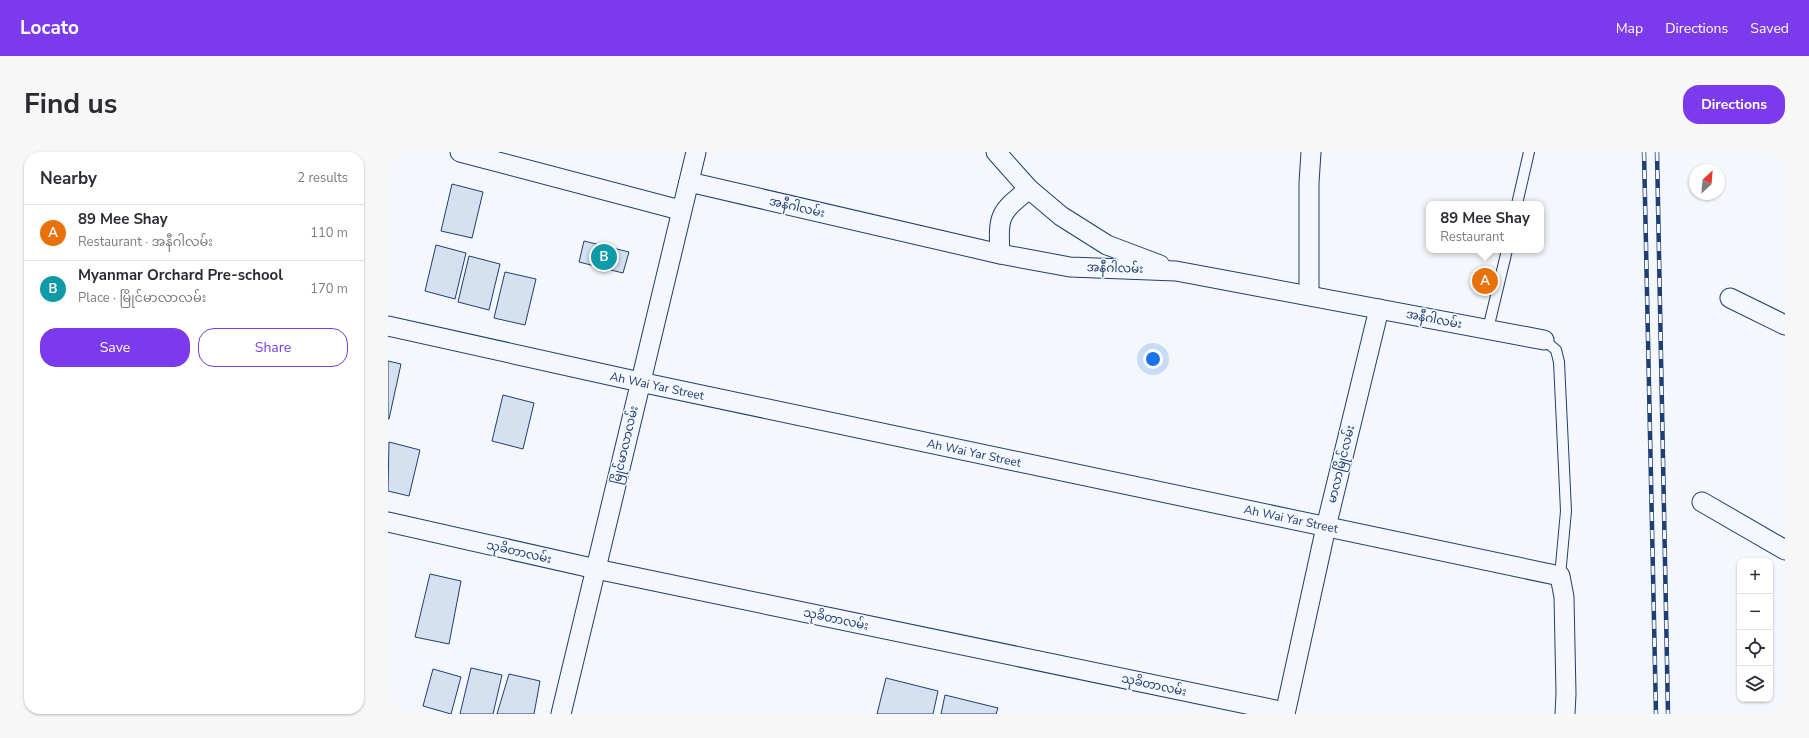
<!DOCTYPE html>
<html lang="en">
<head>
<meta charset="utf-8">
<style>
	:root { --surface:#fff; --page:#f7f7f7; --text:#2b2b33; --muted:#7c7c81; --line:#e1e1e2; --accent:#7c3aed }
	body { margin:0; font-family:"Nunito Sans","Noto Sans Myanmar",sans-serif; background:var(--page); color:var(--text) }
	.controls { position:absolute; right:12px; bottom:12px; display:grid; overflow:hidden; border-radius:8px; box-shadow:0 1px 3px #0004 }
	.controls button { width:36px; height:36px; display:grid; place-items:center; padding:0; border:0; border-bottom:1px solid var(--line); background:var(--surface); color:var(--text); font:20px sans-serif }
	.compass { position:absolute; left:1301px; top:12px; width:36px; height:36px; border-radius:50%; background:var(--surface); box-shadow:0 1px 3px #0004; rotate:26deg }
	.you { position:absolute; left:765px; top:207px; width:14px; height:14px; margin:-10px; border:3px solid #fff; border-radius:50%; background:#1a73e8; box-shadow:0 0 0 6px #1a73e833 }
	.badge { display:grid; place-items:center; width:26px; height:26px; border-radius:50%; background:var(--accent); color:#fff; font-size:13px; font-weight:700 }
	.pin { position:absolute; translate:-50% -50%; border:2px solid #fff; box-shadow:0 1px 4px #0006 }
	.popup { position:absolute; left:1038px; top:49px; width:118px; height:52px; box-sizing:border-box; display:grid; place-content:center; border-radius:8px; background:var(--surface); filter:drop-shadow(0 1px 3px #0005); font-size:13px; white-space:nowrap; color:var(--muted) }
	.popup b { font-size:15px; color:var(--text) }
	.popup::after { content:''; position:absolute; left:50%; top:100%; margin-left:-8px; border:8px solid transparent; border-top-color:var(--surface) }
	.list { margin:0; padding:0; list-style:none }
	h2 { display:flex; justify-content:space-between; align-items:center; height:52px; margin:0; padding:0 16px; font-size:17px }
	h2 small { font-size:13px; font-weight:400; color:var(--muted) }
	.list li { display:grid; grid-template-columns:26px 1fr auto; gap:12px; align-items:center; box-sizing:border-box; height:56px; padding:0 16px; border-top:1px solid var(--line) }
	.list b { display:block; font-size:15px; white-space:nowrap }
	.list p { margin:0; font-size:13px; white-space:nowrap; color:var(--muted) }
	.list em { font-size:13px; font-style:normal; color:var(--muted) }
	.actions { display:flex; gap:8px; padding:12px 16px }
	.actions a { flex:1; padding:9px 0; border:1px solid var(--accent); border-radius:16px; text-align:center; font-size:14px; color:var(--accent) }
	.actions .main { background:var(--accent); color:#fff }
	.icon { flex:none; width:22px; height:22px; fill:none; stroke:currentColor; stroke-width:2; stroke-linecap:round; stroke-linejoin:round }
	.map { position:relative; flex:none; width:1397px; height:562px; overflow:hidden; border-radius:16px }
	header { display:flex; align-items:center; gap:24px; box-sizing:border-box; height:56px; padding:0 20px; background:var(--accent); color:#fff }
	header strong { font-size:19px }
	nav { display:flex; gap:22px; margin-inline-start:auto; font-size:14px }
	.intro { display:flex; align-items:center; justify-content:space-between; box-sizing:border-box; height:96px; padding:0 24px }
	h1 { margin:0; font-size:28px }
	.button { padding:10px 18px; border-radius:16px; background:var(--accent); color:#fff; font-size:14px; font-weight:700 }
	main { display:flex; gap:24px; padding:0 24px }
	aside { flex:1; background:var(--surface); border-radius:16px; box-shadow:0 1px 3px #0004 }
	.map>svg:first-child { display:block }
</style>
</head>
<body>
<header>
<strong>Locato</strong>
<nav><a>Map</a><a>Directions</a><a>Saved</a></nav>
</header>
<div class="intro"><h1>Find us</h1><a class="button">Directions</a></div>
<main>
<aside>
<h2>Nearby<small>2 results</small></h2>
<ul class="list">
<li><span class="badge" style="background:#e8710a">A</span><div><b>89 Mee Shay</b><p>Restaurant · အနီဂါလမ်း</p></div><em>110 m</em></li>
<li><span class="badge" style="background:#0f9aa8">B</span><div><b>Myanmar Orchard Pre-school</b><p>Place · မြိုင်မာလာလမ်း</p></div><em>170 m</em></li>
</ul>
<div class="actions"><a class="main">Save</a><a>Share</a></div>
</aside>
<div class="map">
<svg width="1397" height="562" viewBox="0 0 1397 562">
	<rect width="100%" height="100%" fill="#f4f7fb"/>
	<g fill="#d5e0f0" stroke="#1d3f73">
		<polygon points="64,32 95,40 84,86 53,79"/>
		<polygon points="196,89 241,100 235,121 191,110"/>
		<polygon points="48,93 78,101 67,147 37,139"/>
		<polygon points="81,104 112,112 101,158 70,150"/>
		<polygon points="117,120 148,127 137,173 106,166"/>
		<polygon points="0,209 13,212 1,267 0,267"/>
		<polygon points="115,243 146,251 135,297 104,289"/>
		<polygon points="1,290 32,298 21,344 0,339"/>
		<polygon points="42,422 73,429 61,492 27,485"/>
		<polygon points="83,516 114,523 105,562 72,562"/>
		<polygon points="45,517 73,525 63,562 35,554"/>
		<polygon points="121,522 152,529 146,562 109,562"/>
		<polygon points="498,526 550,539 545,562 489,562"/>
		<polygon points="557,543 610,556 608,562 553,562"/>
	</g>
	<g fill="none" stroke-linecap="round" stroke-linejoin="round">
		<defs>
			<g id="lane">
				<polyline points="1129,52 1141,0"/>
				<polyline points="1100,177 1119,98"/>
				<polyline points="1156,188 1168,198 1171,210 1178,359 1172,424"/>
			</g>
			<g id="street">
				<polyline points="72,0 292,58"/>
				<polyline points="608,0 641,37 673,64 719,93 772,113"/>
				<polyline points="301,30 612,102 682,115 788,119 1156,188"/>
				<path d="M612,102c-2,-39 -1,-41 29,-65"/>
				<polyline points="921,143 921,31 923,0"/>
				<polyline points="1342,146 1397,173"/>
				<polyline points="0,174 252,230 1172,424 1176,445 1178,542 1177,562"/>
				<polyline points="1314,350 1397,398"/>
				<polyline points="0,370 208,417 897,560"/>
				<polyline points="173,562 308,0"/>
				<polyline points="897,562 938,375 991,157"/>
			</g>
		</defs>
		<use href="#lane" stroke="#1d3f73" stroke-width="12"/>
		<use href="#street" stroke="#1d3f73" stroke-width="21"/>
		<use href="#lane" stroke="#f4f7fb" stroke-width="10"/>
		<use href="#street" stroke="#f4f7fb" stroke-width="19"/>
		<defs>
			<g id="rail">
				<polyline points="1256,0 1268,562"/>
				<polyline points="1269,0 1280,562"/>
			</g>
		</defs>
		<use href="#rail" stroke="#1d3f73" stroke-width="4.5"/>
		<use href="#rail" stroke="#f4f7fb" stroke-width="3" stroke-dasharray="9" stroke-linecap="butt"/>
	</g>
	<g text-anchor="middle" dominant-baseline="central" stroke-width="3" stroke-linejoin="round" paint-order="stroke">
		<g font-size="12" fill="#1d3f73" stroke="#f4f7fb">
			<text transform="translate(409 55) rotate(13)">အနီဂါလမ်း</text>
			<text transform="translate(727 116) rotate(2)">အနီဂါလမ်း</text>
			<text transform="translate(1046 167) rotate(11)">အနီဂါလမ်း</text>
			<text transform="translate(269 234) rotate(12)">Ah Wai Yar Street</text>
			<text transform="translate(237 293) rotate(-77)">မြိုင်မာလာလမ်း</text>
			<text transform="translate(586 301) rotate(12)">Ah Wai Yar Street</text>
			<text transform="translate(953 312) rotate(-76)">မာလာမြိုင်လမ်း</text>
			<text transform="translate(903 367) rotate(12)">Ah Wai Yar Street</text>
			<text transform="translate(131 400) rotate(13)">သုခိတာလမ်း</text>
			<text transform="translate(448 467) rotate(12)">သုခိတာလမ်း</text>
			<text transform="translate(766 533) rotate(12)">သုခိတာလမ်း</text>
		</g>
	</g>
</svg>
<div class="controls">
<button>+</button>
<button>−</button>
<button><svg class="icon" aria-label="locate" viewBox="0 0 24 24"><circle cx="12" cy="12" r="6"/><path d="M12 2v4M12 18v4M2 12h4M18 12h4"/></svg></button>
<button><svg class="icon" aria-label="layers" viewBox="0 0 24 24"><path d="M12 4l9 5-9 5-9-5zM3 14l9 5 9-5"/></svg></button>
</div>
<svg class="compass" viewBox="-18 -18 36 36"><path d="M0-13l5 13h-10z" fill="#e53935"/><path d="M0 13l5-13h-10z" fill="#7c7c81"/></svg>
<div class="you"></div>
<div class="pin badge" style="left:1097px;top:129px;background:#e8710a">A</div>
<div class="popup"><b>89 Mee Shay</b>Restaurant</div>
<div class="pin badge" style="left:216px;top:105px;background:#0f9aa8">B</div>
</div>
</main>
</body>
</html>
